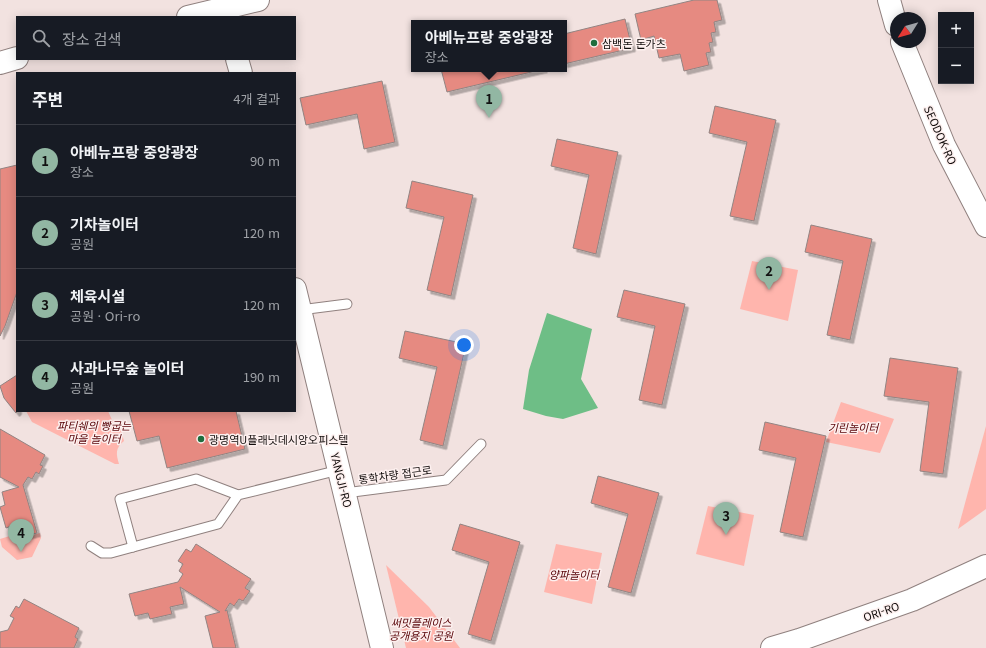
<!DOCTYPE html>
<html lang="ko">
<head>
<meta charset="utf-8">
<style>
	:root { --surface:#171b24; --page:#20242c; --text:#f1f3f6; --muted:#9ea1a6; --line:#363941; --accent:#92b7a3 }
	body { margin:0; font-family:Georgia,"Noto Sans KR",serif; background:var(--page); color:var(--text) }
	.controls { position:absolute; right:12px; top:12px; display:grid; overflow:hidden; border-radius:0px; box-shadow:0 2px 10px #0003 }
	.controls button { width:36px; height:36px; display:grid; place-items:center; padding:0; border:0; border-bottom:1px solid var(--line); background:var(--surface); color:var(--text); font:20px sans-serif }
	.compass { position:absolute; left:890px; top:12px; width:36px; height:36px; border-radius:50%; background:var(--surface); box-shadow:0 2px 10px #0003; rotate:233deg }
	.you { position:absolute; left:464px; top:345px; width:14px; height:14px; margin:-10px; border:3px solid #fff; border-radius:50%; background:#1a73e8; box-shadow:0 0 0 6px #1a73e833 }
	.badge { display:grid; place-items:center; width:26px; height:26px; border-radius:50%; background:var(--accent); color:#111; font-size:13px; font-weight:700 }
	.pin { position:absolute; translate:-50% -33px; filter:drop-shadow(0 1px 2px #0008) }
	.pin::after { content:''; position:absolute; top:21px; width:14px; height:12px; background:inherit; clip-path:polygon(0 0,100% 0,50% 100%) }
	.popup { position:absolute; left:411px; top:20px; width:156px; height:52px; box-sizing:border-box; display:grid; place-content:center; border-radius:0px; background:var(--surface); filter:drop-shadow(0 1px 3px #0005); font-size:13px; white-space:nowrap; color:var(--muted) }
	.popup b { font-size:15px; color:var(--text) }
	.popup::after { content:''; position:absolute; left:50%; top:100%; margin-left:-8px; border:8px solid transparent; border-top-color:var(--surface) }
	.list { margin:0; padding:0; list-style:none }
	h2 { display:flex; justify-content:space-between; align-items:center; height:52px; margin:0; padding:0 16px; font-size:17px }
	h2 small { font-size:13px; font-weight:400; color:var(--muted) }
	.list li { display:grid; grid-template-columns:26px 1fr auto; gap:12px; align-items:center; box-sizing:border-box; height:72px; padding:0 16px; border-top:1px solid var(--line) }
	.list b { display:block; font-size:15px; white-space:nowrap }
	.list p { margin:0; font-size:13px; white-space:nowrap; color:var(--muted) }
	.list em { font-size:13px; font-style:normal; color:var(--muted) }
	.icon { flex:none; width:22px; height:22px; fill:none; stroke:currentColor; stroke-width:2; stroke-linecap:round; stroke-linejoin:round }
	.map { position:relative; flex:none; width:986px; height:648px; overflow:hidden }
	.search { position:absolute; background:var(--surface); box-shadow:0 2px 10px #0003; left:16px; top:16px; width:280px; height:44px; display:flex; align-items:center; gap:10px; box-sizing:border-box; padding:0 14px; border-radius:0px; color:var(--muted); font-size:15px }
	.panel { position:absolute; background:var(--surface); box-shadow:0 2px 10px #0003; left:16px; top:72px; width:280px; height:340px; border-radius:0px }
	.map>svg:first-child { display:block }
</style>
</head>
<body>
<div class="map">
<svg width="986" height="648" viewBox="0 0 986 648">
	<defs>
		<filter id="shadow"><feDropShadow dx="3.5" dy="3.5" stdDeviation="0" flood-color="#0004"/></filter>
	</defs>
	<rect width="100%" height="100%" fill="#f2e2e0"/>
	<g fill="#ffb5ad">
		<polygon points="752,261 798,270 788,321 740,309"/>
		<polygon points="841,402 894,419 880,453 826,442"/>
		<path d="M26,411h82l4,9 7,3 5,18c-9,7 -8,13 -5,23h-4l-83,-42z"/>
		<polygon points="986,426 986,509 958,529"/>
		<polygon points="708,506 754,515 744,566 696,554"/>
		<polygon points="40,533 41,538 32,557 17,560 2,547 0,539 13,535 14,540"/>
		<polygon points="556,544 602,553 592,604 544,592"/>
		<polygon points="386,565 429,607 460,648 406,648"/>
	</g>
	<polygon fill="#6ebe86" points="547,313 592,329 581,379 598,408 563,419 546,416 523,409 529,370"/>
	<g fill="#e68a81" stroke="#928482" filter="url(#shadow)">
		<polygon points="694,0 717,0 722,20 714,22 716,32 711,33 713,42 709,43 711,52 706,53 709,65 684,71 680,54 659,58 654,36 641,40 635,14"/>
		<polygon points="625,19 632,48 564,64 564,34"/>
		<polygon points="441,69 544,69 447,92"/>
		<polygon points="382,81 395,142 364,149 357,114 306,125 300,98"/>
		<polygon points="715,106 776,120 754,221 730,216 747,142 709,133"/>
		<polygon points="557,139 618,152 596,254 573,248 589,175 551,166"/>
		<polygon points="17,165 17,292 5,326 0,336 0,169"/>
		<polygon points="412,181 473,195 451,296 427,290 444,217 406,208"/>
		<polygon points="811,225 872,239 850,340 827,335 843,261 805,252"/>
		<polygon points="624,290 685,304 662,405 639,400 655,326 617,317"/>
		<polygon points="405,331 466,344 443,446 420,440 437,367 399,358"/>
		<polygon points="890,358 958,368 943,474 920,471 929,402 884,396"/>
		<polygon points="17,375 18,411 16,413 4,398 0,386"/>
		<polygon points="129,411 236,411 245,449 167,468 159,436 137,441"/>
		<polygon points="765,422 826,436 803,537 780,532 796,458 759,450"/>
		<polygon points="0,429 45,455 40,465 43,466 39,474 36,472 32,479 28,477 23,485 37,533 14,539 11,526 6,528 0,507 5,505 2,492 19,487 0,477"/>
		<polygon points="598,476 659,493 631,593 608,587 628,514 591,503"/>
		<polygon points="460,524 520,542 491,641 468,634 489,562 452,550"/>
		<polygon points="196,544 251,579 245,588 250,591 243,601 239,599 234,606 230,603 225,611 227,610 236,648 213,648 205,616 220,612 180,587 184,604 170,607 172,614 150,619 148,613 135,616 129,594 178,582 183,574 179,571 183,564 178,561 186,549 191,552"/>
		<polygon points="24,599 79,628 75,637 78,639 74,648 0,648 0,632 8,630 14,618 10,616 16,606 19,608"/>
	</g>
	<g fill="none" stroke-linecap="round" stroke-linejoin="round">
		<defs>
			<g id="lane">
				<polyline points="300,310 347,304"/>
				<polyline points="345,493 446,480 481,444"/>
				<polyline points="91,546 102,553 111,553 218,524 238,495 339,470"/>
				<polyline points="133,547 120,499 196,479 238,495"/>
			</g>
			<g id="secondary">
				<polyline points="889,0 896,25"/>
				<polyline points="188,17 258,0"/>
				<polyline points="902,42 944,145 986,226"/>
				<polyline points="237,59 241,73"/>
				<polyline points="0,63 17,58"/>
				<polyline points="295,289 382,648"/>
				<polyline points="772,648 799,640 912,600 986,566"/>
			</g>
		</defs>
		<use href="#lane" stroke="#90817f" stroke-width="11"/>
		<use href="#secondary" stroke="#90817f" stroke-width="24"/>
		<use href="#lane" stroke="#fff" stroke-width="9"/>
		<use href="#secondary" stroke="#fff" stroke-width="22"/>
	</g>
	<g fill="#1e6d3d" stroke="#fdf0ef" stroke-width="1.5">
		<circle cx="594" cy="43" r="4"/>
		<circle cx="201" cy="439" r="4"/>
	</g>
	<g text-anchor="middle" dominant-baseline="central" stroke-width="3" stroke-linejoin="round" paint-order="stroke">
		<g font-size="11" fill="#120d0c" stroke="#fdf0ef" text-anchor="start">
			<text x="602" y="43">삼백돈 돈가츠</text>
			<text x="209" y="439">광명역U플래닛데시앙오피스텔</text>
		</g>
		<g font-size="11" fill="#120d0c" stroke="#fdf0ef">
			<text transform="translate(941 135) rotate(66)">SEODOK-RO</text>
			<text transform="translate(395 474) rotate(-8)">통학차량 접근로</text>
			<text transform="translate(342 480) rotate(76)">YANGJI-RO</text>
			<text transform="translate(881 611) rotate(-19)">ORI-RO</text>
		</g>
		<g font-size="11" font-style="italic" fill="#580307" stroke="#fdf0ef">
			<text x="94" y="425">파티쉐의 빵굽는<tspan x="94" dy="13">마을 놀이터</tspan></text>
			<text x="853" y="427">기린놀이터</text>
			<text x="574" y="574">양파놀이터</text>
			<text x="421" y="622">써밋플레이스<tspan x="421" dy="13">공개용지 공원</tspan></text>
		</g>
	</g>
</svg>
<div class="controls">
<button>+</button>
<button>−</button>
</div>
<svg class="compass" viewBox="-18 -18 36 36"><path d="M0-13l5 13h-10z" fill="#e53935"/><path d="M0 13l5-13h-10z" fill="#9ea1a6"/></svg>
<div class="you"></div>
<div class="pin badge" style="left:489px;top:118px">1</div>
<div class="popup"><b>아베뉴프랑 중앙광장</b>장소</div>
<div class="pin badge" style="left:769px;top:290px">2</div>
<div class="pin badge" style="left:726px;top:535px">3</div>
<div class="pin badge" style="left:21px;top:552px">4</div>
<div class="search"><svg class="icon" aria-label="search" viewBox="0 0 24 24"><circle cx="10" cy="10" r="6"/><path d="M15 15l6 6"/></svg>장소 검색</div>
<section class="panel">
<h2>주변<small>4개 결과</small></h2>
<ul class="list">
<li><span class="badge">1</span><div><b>아베뉴프랑 중앙광장</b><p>장소</p></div><em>90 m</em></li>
<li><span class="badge">2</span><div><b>기차놀이터</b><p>공원</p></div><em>120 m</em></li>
<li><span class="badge">3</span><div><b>체육시설</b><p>공원 · Ori-ro</p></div><em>120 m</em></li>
<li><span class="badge">4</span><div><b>사과나무숲 놀이터</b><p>공원</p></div><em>190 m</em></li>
</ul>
</section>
</div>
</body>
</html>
